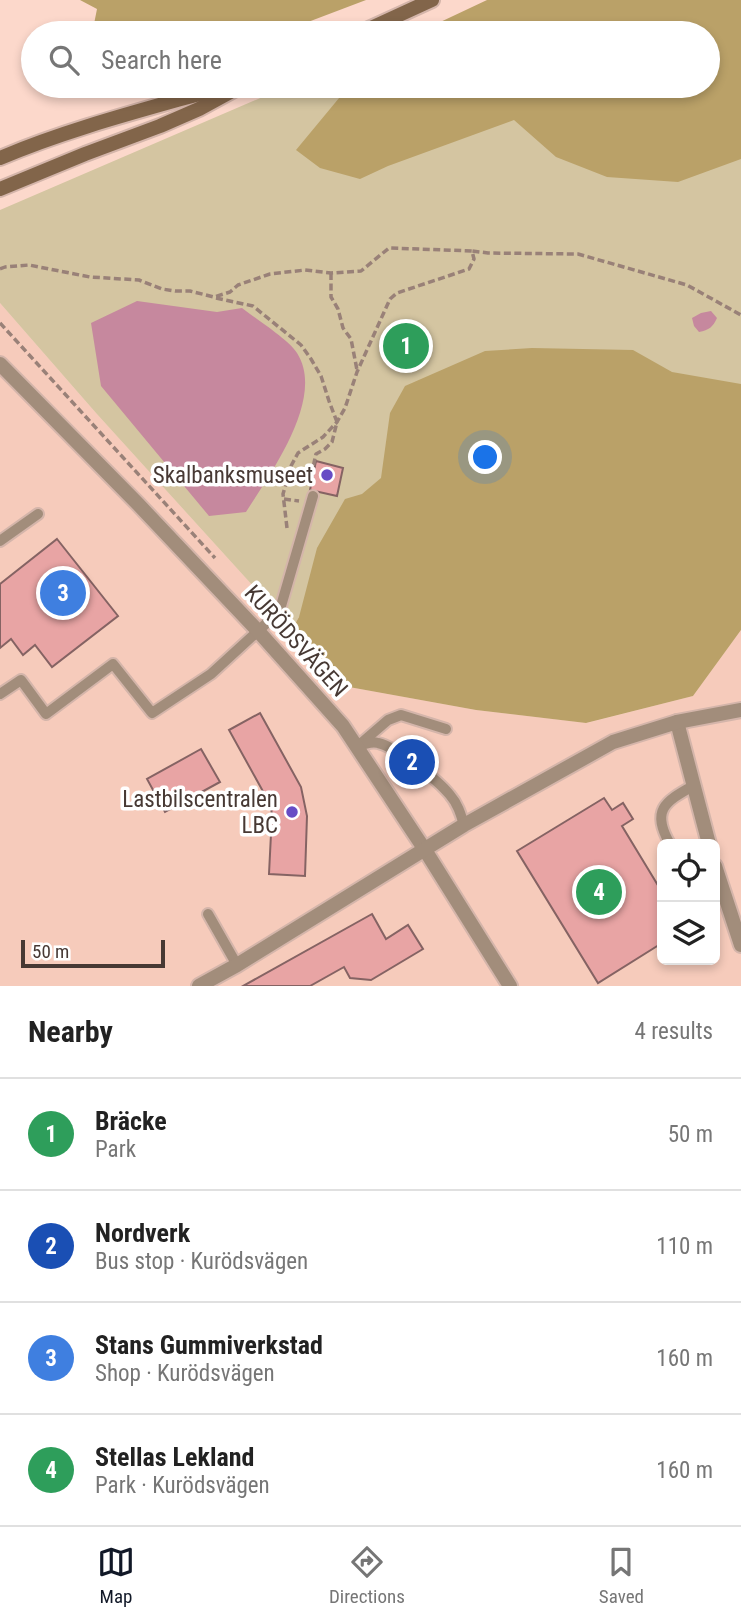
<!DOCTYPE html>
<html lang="en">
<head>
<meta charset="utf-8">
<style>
	:root { --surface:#fff; --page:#f2f2f2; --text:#222; --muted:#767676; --line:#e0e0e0; --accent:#111827 }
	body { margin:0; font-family:"Roboto Condensed",sans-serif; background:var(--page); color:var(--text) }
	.controls { position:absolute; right:21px; bottom:21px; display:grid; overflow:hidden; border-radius:10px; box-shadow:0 4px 10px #0003 }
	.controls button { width:63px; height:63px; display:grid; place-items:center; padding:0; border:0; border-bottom:2px solid var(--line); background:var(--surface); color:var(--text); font:35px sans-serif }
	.scale { position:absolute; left:21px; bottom:18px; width:144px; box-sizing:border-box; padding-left:7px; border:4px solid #473934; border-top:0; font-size:19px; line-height:24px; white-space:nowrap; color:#473934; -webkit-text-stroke:5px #fff; paint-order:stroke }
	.you { position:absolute; left:486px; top:458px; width:24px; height:24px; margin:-18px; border:5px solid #fff; border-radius:50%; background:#1a73e8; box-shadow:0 0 0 10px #1a73e833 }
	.badge { display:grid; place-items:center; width:46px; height:46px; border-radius:50%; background:var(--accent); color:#fff; font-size:23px; font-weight:700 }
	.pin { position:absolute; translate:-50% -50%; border:4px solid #fff; box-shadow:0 2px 7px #0006 }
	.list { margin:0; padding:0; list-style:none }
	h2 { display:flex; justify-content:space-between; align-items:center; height:91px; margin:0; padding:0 28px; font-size:30px }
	h2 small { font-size:23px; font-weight:400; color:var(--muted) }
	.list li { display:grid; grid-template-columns:46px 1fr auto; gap:21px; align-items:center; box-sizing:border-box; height:112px; padding:0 28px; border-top:2px solid var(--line) }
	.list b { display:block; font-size:26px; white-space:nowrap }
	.list p { margin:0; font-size:23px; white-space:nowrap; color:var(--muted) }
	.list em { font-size:23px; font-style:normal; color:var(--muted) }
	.icon { flex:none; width:38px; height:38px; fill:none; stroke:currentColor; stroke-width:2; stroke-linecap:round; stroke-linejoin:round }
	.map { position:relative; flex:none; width:741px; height:986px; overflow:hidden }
	.search { position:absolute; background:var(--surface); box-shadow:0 4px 10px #0003; left:21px; right:21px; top:21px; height:77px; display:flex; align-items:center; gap:18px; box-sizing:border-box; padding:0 24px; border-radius:38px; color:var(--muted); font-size:26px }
	.sheet { height:539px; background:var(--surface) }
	nav { display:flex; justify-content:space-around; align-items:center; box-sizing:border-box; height:98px; border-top:2px solid var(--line); background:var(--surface); font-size:19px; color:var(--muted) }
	nav a { display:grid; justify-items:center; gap:4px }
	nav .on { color:var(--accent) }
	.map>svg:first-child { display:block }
</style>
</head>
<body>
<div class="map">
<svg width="741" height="986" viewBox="0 0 741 986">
	<rect width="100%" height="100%" fill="#fcd8cb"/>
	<path fill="#f6cbbb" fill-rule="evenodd" d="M0,303l96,110 196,216 57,58 127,23 111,13 106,-27 48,-66v356h-741zM662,844h53v116h-53z"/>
	<polygon fill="#d4c5a1" points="288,86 349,86 339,98 371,86 741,104 741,450 299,617 292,629 96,413 0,303 0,210"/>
	<g fill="#baa168">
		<polygon points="80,0 366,0 279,33 77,33 93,29 97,9"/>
		<polygon points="487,0 741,0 741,159 678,182 607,177 556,157 514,120 388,166 360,179 320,168 296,150 349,86 708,86 708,33 417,33"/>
		<polygon points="532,348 633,350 672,372 741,384 741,630 693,696 586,723 476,710 349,687 292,629 299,617 317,548 345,499 362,494 381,478 390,413 405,386 485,351"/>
	</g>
	<g fill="#c6889e">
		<path d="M137,301l80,11 25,-4c14,11 47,32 55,45 29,45 -27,121 -51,159l-37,4 -108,-130 -10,-63z"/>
		<path d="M711,311l6,7c-4,9 -8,12 -18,14l-5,-6 -2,-8 9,-5z"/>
	</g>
	<g fill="#e8a4a4" stroke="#856363" stroke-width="2">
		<polygon points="316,461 343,468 337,496 310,490"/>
		<polygon points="57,539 118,616 52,667 35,645 23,655 11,639 0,648 0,584"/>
		<polygon points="260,713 301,787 307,816 305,876 269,874 272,814 270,804 229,730"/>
		<polygon points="201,749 220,782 165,812 147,779"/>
		<polygon points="604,798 612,810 623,803 633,819 622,826 662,892 662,943 598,983 517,851"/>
		<polygon points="372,914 386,939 408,925 423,949 371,980 350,978 344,967 310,986 243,986"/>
	</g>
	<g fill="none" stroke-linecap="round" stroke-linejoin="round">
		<defs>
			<g id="service">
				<polyline points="0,541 38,514"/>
				<polyline points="0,694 21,680 46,714 113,664 152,713 211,674 270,620 281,606 313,496"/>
				<polyline points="359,745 388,720 401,715 446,729"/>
				<path d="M357,747c7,-3 14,-6 21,-4 18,4 60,37 72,52 8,9 11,20 14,30"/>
				<path d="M670,844c-19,-33 -6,-42 23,-58"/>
				<polyline points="208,914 237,965"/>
			</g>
			<g id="minor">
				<polyline points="0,364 138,504 258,631 343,726 425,850 510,986"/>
				<polyline points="677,722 709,844"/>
				<polyline points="715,866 741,945"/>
				<polyline points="199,986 237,965 464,825 613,742 677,722 741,710"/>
			</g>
			<g id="secondary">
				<polyline points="360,33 432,0"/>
				<path d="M0,158c73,-31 151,-50 227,-72"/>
				<polyline points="0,189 85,154 160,126 199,109 241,86"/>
			</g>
		</defs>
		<use href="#service" stroke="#d4b5aa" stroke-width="14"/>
		<use href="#minor" stroke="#d4b5aa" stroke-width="18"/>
		<use href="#secondary" stroke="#d4b5aa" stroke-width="18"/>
		<g stroke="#998178" stroke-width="3.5" stroke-dasharray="7 3.5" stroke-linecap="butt">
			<polyline points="329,33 344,28"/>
			<polyline points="0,269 5,267 29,265 90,277 139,280 162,289 175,291 190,291 214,297 230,292 238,285 270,274 305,270 331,273 361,271 389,248 472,251"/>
			<polyline points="331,273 331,297 338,309 343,328 351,339 357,370"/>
			<polyline points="216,298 253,306 301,345 311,359 321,376 329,401 337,422 332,442 325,449 316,454 309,485"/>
			<polyline points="0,323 215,558"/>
			<polyline points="284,499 299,501"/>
			<polyline points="287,528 283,494 291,466 298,453 323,437 337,422 345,408 357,372 390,299 397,293 469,269 474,259 472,251 488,253 578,254 687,285 741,315"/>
		</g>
		<use href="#service" stroke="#a28d7b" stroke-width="10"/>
		<use href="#minor" stroke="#a28d7b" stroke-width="14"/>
		<use href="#secondary" stroke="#82654a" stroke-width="14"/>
	</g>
	<g fill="#674cc5" stroke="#fff" stroke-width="2.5">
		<circle cx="327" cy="475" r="7"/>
		<circle cx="292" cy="812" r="7"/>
	</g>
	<g text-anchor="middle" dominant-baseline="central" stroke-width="7" stroke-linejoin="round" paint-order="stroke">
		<g font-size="23" fill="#473934" stroke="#fff" text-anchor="end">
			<text x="313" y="475">Skalbanksmuseet</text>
			<text x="278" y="799">Lastbilscentralen<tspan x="278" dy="26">LBC</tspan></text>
		</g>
		<g font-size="23" fill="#473934" stroke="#fff">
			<text transform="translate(296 641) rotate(48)">KURÖDSVÄGEN</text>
		</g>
	</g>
</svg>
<div class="controls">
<button><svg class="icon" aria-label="locate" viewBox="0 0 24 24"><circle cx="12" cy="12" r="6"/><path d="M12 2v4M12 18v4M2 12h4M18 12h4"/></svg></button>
<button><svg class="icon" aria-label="layers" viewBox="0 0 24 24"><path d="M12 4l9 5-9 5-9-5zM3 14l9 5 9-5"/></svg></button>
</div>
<div class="scale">50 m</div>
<div class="you"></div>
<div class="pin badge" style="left:406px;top:346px;background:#2e9e5b">1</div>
<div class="pin badge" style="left:412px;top:762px;background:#1a4fb4">2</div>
<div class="pin badge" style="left:63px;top:593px;background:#3f7fe0">3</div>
<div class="pin badge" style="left:599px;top:892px;background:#2e9e5b">4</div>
<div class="search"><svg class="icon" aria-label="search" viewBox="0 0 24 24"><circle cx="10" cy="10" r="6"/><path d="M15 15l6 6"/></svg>Search here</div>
</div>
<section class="sheet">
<h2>Nearby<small>4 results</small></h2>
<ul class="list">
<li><span class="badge" style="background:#2e9e5b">1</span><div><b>Bräcke</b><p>Park</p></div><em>50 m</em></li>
<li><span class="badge" style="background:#1a4fb4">2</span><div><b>Nordverk</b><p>Bus stop · Kurödsvägen</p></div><em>110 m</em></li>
<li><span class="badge" style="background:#3f7fe0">3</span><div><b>Stans Gummiverkstad</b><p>Shop · Kurödsvägen</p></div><em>160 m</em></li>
<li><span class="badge" style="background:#2e9e5b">4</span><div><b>Stellas Lekland</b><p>Park · Kurödsvägen</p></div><em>160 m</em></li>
</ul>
</section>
<nav>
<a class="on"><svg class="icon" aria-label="map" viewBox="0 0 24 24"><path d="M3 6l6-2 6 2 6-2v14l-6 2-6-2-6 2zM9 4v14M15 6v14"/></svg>Map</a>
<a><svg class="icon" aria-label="directions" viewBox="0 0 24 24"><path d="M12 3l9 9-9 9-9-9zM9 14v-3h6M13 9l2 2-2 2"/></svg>Directions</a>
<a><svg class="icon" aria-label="saved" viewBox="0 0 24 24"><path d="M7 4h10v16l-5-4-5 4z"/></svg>Saved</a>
</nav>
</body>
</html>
